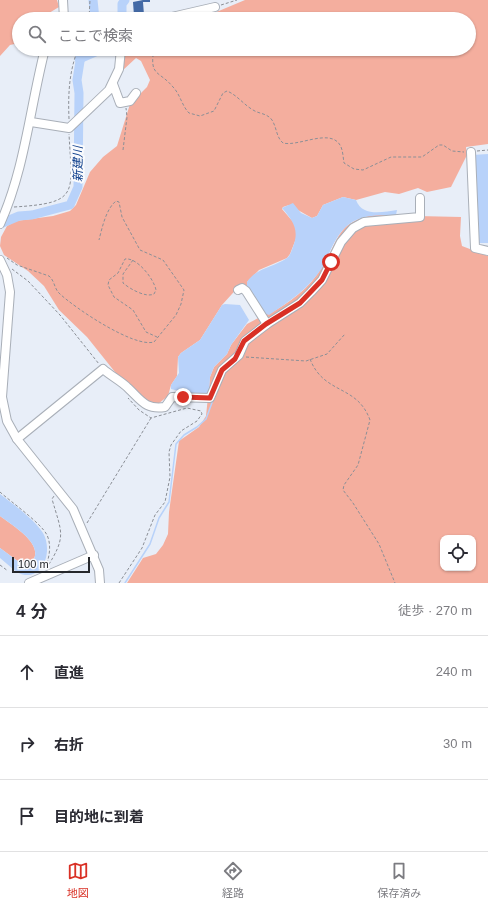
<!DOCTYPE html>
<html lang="ja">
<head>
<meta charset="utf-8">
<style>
	:root { --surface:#fff; --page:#f2f2f3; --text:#2b2b33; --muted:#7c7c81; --line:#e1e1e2; --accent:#d93025 }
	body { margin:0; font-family:Arial,"Noto Sans JP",sans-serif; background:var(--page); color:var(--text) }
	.controls { position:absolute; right:12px; bottom:12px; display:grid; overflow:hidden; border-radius:8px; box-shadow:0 1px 3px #0004 }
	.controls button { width:36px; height:36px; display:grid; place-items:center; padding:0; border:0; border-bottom:1px solid var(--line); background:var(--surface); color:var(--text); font:20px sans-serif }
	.scale { position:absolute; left:12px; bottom:10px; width:78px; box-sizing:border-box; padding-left:4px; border:2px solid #25272b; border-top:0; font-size:11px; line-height:14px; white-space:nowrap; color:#25272b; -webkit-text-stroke:3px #fafbfd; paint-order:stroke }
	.stop { position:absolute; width:12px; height:12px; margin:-9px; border:3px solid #d93025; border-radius:50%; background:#fff }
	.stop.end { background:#d93025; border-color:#fff; box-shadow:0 1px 4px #0008 }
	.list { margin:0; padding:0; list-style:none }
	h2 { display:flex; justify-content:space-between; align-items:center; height:52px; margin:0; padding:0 16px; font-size:17px }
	h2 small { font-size:13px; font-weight:400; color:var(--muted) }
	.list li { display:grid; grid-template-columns:26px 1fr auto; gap:12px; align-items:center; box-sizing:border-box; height:72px; padding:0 16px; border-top:1px solid var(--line) }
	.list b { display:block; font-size:15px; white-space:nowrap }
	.list em { font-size:13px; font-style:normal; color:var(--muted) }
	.icon { flex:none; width:22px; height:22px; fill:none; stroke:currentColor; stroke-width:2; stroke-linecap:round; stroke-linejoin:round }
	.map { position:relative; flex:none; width:488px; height:583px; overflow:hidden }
	.search { position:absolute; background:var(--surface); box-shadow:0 1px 3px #0004; left:12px; right:12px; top:12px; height:44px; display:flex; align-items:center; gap:10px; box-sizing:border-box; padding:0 14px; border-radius:22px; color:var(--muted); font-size:15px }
	.sheet { height:268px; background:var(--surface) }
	nav { display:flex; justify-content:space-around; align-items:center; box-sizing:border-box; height:56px; border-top:1px solid var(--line); background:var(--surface); font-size:11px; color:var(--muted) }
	nav a { display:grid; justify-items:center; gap:2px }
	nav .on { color:var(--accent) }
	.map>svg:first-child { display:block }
</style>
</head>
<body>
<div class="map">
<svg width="488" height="583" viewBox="0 0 488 583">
	<rect width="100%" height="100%" fill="#e8eef8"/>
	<g fill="#f4ae9e" fill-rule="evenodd">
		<polygon points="0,0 57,0 59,7 49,13 44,19 19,19 19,43 10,45 0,56"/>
		<polygon points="245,0 488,0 488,144 466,147 467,155 451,187 427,192 418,188 399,194 385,192 356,200 343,197 323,205 317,216 312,218 289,205 283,207 282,209 294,223 296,230 297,236 290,254 287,258 259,270 247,282 247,286 241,284 222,305 200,340 181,353 178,357 177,376 171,385 168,396 158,404 148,402 115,372 87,337 59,310 44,286 28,271 4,255 0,246 1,237 7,226 16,221 53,216 70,211 76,205 90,172 103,157 117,146 130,104 147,87 150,80 141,61 136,58 122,71 124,49 469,49 469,19 180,19 190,16 214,13"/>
		<path d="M373,215l88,2 -1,19 2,10 26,10v327h-361l16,-25 13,-4 7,-9 5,-11 1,-22 10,-71 20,-14 7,-11 4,-39 4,-10 13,-13 4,-9 16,-21 19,-10h3c21,-12 40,-25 53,-47 18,-27 13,-44 51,-52zM443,538h30v30h-30z"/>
		<path d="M0,516c13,10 50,31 29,49h-6l-23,-17z"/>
	</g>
	<g fill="#b8d2fa">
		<polygon points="488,154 488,243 475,243 472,155"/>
		<path d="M343,197l13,3c6,17 27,12 41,10l-1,5c-34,0 -49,1 -65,34 -3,6 -5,13 -9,19 -14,21 -32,33 -53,47l-3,-1 -19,-28v-4c9,-14 27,-15 40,-24 4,-3 5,-9 7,-14 5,-16 -2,-24 -12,-36l11,-5 8,10 11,5 5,-2 6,-11z"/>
		<polygon points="225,304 240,305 249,320 231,345 227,354 214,367 210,377 209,395 187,393 171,389 171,385 179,373 178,357 181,353 200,340 222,305"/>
		<path d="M0,494c13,10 35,26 43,39 9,15 3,44 -18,42 -9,-1 -18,-12 -25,-17v-10l23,17h6c21,-18 -16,-39 -29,-49z"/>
	</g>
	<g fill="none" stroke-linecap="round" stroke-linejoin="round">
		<polyline stroke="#b8d2fa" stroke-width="1.5" points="125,583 150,544 159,518 169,502 176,444 184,435 197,427 206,419 213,400"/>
		<g stroke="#b8d2fa" stroke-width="9">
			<polyline points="93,0 95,19"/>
			<polyline points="122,19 122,4 125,0"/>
			<polyline points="79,59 102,49"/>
			<polyline points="0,224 19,216 32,215 70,205 78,187 79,93 77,80 82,49"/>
		</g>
	</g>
	<polygon fill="#446aa6" points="143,0 150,0 150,2 143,2 144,15 152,13 153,19 138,19 138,16 134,16 133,2"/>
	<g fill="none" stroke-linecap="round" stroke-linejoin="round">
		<defs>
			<g id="minor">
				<polyline points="63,0 64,19"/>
				<polyline points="163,19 215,7"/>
				<polyline points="113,84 120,103 130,101 136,93"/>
				<polyline points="31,122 69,128 109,90 119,69 121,49"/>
				<polyline points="471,152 475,248 488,251"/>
				<path d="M0,224c25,-55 30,-117 45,-175"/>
				<polyline points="0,260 7,275 10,292 2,397 7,421 17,439 73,509 99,570 100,583"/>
				<polyline points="238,290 242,288 246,291 267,324"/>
				<path d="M17,439l86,-70c8,7 18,12 25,19 13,12 17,22 37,19l7,-10 38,1 12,-28 17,-15 6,-14 22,-17 33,-21 11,-11 11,-12 19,-38 12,-14 11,-6 56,-5v-19"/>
				<polyline points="29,583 94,555"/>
			</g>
		</defs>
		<use href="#minor" stroke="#a9afb8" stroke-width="10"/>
		<g stroke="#8b8f96" stroke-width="1" stroke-dasharray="3 2" stroke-linecap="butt">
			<polyline points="221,5 237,0"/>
			<polyline points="89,19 90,0"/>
			<path d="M154,49c-5,28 5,21 19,38 7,7 9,19 16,26l11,3 14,-5 9,-18 4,-2c10,4 16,13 26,19 6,4 14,3 19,10 5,8 4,17 11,23 15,4 47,-15 57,2 3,5 3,12 4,18l10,6 9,1 28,-13h31l17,-12h4l9,6 12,1"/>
			<path d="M69,119c-1,-25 0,-47 9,-70"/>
			<polyline points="123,150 127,117 126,108"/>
			<polyline points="477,151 488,150"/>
			<path d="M14,207c66,-4 58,-13 55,-73"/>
			<path d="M7,258l10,7 32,11c6,5 5,13 11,18 15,14 74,54 94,48l22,-27 5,-11 3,-14 -21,-30 -23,-10 -18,-33 -3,-15 -3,-1c-10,8 -14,27 -17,39"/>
			<path d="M133,260l-10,14v9c7,6 23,15 31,11l2,-4c-2,-11 -19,-33 -31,-31l-7,14 -9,7 -1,5 6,12 19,13 13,22 11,5"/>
			<polyline points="12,269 28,281 60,315 99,364"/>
			<polyline points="246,357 306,361 327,354 345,334"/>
			<path d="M310,359c14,36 47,25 60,61l-12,45 -14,20 -1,5 10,13 26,41 16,39"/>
			<path d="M0,492c11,10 41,31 47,43 5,11 2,23 -2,34"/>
			<polyline points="87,523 151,418"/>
			<polyline points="0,565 8,571"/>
			<path d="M46,569c21,-33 16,-35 6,-70l2,-3"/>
			<polyline points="119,583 142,548 155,515 165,502 170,477 169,452 171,445 181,431 197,421 202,414 201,411 187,408 151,418 139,410 128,398"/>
		</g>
		<use href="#minor" stroke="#fff" stroke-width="8"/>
	</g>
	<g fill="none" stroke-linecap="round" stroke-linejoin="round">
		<polyline stroke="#d93025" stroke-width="5" points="183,397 210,398 222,370 235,359 244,341 266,324 300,303 322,280 331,262"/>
	</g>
	<g text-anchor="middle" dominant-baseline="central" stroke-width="4" stroke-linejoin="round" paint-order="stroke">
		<g font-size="12" font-style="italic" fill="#12428e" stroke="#fafbfd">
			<text transform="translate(78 164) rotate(-90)">新建川</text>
		</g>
	</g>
</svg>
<div class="controls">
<button><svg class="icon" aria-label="locate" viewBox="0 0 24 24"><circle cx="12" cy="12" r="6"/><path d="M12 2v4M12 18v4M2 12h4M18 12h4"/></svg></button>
</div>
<div class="scale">100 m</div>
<div class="stop" style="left:331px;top:262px"></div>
<div class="stop end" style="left:183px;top:397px"></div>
<div class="search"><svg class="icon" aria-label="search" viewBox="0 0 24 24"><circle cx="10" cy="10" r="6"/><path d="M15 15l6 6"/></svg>ここで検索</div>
</div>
<section class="sheet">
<h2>4 分<small>徒歩 · 270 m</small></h2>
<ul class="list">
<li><svg class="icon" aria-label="ahead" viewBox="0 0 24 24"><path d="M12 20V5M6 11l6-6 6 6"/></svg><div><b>直進</b></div><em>240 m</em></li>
<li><svg class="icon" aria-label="right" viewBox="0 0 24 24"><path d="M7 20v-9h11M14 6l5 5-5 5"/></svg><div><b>右折</b></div><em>30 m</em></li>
<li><svg class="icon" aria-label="arrive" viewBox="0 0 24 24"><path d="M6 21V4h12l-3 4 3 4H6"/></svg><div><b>目的地に到着</b></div></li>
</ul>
</section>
<nav>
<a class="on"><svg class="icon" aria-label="map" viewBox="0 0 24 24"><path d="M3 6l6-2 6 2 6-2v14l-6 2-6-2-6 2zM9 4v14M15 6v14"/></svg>地図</a>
<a><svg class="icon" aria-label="directions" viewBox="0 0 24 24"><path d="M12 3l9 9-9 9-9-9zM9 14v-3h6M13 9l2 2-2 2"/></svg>経路</a>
<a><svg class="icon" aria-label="saved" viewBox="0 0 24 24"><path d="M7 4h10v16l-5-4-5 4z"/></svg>保存済み</a>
</nav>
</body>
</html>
